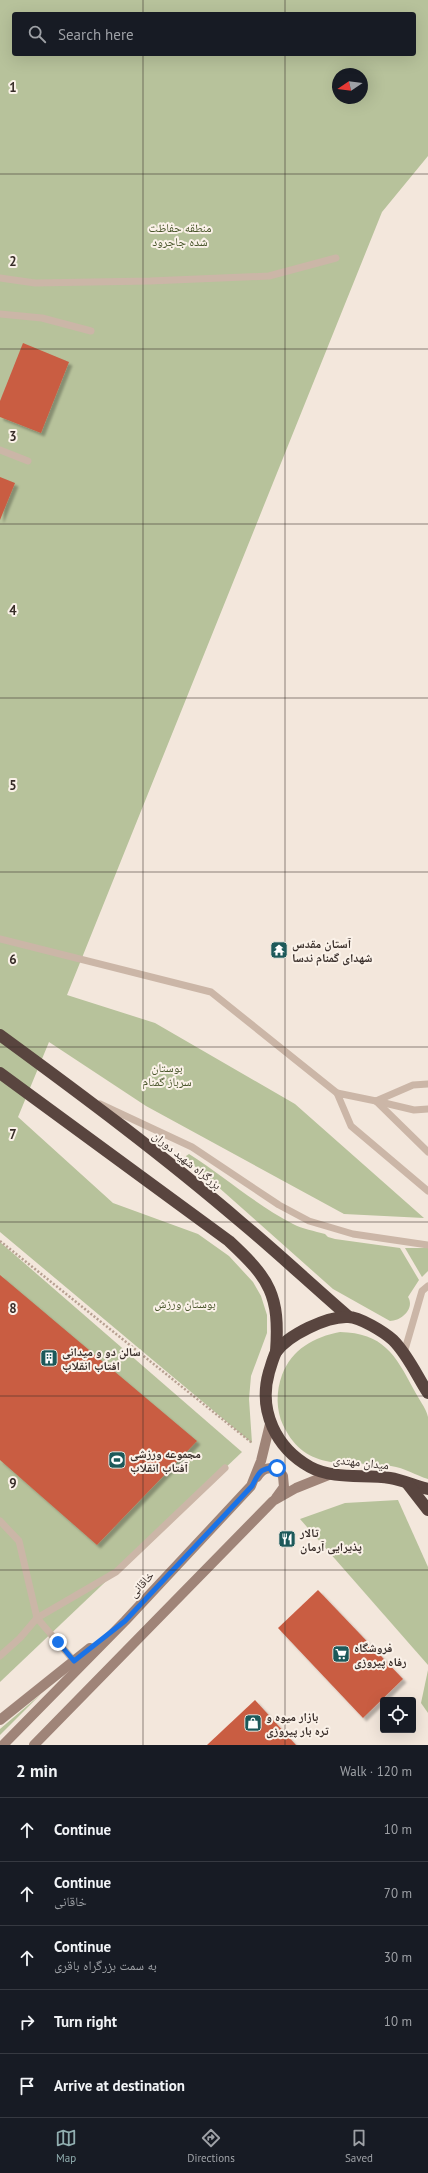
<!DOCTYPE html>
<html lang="en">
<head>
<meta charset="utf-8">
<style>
	:root { --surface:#171b24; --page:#20242c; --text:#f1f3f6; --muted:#9ea1a6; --line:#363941; --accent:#91aeb0 }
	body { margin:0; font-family:"PT Sans","Noto Naskh Arabic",sans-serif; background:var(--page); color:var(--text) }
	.controls { position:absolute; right:12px; bottom:12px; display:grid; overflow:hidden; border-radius:4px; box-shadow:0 4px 16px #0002 }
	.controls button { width:36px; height:36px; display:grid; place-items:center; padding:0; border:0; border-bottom:1px solid var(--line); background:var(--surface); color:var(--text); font:20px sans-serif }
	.compass { position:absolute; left:332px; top:68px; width:36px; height:36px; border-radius:50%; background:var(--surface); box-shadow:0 4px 16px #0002; rotate:257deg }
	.stop { position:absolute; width:12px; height:12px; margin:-9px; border:3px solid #1a73e8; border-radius:50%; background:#fff }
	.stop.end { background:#1a73e8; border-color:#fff; box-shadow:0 1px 4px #0008 }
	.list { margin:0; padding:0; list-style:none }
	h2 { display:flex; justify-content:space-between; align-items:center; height:52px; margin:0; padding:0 16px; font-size:17px }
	h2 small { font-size:13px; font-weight:400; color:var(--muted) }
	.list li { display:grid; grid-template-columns:26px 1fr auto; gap:12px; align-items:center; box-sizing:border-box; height:64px; padding:0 16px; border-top:1px solid var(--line) }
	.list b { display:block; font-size:15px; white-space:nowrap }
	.list p { margin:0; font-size:13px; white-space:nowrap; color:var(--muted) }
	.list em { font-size:13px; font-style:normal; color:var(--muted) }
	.icon { flex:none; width:22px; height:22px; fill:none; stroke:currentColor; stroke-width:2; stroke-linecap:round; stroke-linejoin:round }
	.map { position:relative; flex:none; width:428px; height:1745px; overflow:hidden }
	.search { position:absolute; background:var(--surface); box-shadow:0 4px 16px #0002; left:12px; right:12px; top:12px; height:44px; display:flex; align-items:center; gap:10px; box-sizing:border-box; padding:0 14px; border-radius:4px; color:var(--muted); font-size:15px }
	.sheet { height:372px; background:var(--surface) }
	nav { display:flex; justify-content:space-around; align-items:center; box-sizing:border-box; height:56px; border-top:1px solid var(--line); background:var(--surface); font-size:11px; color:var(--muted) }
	nav a { display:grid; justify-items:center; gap:2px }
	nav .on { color:var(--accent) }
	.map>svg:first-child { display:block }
</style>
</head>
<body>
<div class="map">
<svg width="428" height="1745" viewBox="0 0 428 1745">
	<defs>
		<filter id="shadow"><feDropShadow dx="3.5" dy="3.5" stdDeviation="1" flood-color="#0004"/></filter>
	</defs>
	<rect width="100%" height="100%" fill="#f3e7dc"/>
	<g fill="#b7c29b" fill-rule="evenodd">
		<path d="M0,0h428v156l-46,56 -315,783 88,28 140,81 129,114 -80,-4 -198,-108 -97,-64 -31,75 95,86 85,31 31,22 24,26 8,14 6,19v18l-16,43 -2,23 3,44 -252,-211zM14,14h400v40h-400zM338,74h24v24h-24z"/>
		<path d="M189,1154c35,22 67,51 104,70 9,5 22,7 32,10l3,3 7,2 65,9 19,32 -11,17c7,11 -6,24 -18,24l-57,-32 -143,-127 -4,-6z"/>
		<polygon points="0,1242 242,1452 0,1682"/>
		<polygon points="405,1248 428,1248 428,1271 422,1277"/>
		<path d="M340,1332c43,1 55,22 74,58 4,8 12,18 14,27 0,16 0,44 0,62 -13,-4 -23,-11 -37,-13 -44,-7 -84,9 -108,-41 -7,-15 -7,-34 -1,-50 10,-26 32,-38 58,-43z"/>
		<polygon points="398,1500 428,1567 428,1665 300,1519 345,1503"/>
		<polygon points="428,1670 428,1713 421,1703"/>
		<polygon points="41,1694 0,1735 0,1729"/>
	</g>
	<g fill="#c95d43" filter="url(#shadow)">
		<polygon points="23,343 69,362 41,433 0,417 0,401"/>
		<polygon points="0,477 15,483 0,520"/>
		<polygon points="0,1275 197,1441 97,1545 0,1460"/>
		<polygon points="318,1590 403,1679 363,1718 278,1628"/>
		<polygon points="255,1700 296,1745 207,1745"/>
	</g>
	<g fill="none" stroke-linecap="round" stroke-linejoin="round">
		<polyline stroke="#b7a091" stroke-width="2.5" stroke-dasharray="2 2" stroke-linecap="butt" points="0,1241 252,1443"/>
		<g stroke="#cbb6a7" stroke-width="7">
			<polyline points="0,278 35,283 150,281 269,276 336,258"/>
			<polyline points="0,314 42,318 91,331"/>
			<polyline points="0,450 28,461"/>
			<polyline points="0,939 211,992 337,1093"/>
			<polyline points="376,1101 413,1085 428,1084"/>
			<polyline points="376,1101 414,1110 428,1109"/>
			<polyline points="100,1104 192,1147 279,1205 309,1221 353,1234 428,1245"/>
			<polyline points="428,1152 376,1101 337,1093 351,1126 428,1191"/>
			<polyline points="404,1353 422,1291 428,1286"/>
			<polyline points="0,1521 19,1541 37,1618 74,1661"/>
			<polyline points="0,1656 20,1638 37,1618 116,1572 225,1468"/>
		</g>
		<g stroke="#9f8478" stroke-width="10">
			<path d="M257,1477c6,-9 10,-9 20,-9l6,8 1,11 -8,11"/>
			<polyline points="0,1720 90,1648"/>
			<polyline points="3,1745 125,1621 251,1486 261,1461 270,1424"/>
			<polyline points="34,1745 273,1501 296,1488 331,1474"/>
		</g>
		<g stroke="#59453f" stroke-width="12">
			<path d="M0,1035c82,60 164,121 242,188 36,30 71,63 107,94"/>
			<path d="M0,1073l229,168c41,38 51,54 47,111"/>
			<path d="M428,1393c-11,-17 -20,-38 -35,-53 -9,-8 -33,-23 -45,-23 -21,-1 -60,18 -72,35 -3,6 -5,14 -7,20 -11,39 7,76 41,95 24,13 54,7 80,11 13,2 25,8 38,11"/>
			<polyline points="407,1483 428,1510"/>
		</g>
	</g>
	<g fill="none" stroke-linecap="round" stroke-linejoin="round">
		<path stroke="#1a73e8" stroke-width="5" d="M58,1642l16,19 51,-40 127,-135c7,-13 8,-19 25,-18"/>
	</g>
	<path fill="none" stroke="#372c28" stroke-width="1" stroke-opacity="0.55" d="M143,0v14M285,0v14M143,54v1691M285,54v1691M0,174h428M0,349h428M0,524h428M0,698h428M0,872h428M0,1047h428M0,1222h428M0,1396h428M0,1570h428"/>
	<defs>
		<symbol id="temple-square" viewBox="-11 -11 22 22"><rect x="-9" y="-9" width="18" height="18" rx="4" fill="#1c595a" stroke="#faf1e8"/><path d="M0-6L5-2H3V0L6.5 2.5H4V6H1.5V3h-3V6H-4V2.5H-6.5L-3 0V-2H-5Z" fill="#fff"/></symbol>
		<symbol id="building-square" viewBox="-11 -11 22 22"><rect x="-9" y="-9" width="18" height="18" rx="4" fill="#1c595a" stroke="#faf1e8"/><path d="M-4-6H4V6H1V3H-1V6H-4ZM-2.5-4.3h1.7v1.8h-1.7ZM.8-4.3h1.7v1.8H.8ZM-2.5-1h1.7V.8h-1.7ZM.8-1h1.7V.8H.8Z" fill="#fff"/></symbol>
		<symbol id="stadium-square" viewBox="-11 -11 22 22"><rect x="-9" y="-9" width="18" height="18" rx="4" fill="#1c595a" stroke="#faf1e8"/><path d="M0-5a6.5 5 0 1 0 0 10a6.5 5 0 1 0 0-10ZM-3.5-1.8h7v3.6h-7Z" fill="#fff"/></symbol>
		<symbol id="restaurant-square" viewBox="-11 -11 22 22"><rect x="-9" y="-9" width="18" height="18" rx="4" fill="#1c595a" stroke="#faf1e8"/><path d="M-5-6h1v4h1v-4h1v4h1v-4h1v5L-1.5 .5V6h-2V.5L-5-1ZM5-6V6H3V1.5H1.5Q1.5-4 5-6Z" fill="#fff"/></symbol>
		<symbol id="supermarket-square" viewBox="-11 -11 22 22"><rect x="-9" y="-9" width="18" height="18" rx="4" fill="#1c595a" stroke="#faf1e8"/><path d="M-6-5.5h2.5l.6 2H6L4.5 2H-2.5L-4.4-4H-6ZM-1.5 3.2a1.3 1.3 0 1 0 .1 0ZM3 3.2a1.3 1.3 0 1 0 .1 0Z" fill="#fff"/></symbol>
		<symbol id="shop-square" viewBox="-11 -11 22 22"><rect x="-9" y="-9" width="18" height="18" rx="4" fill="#1c595a" stroke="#faf1e8"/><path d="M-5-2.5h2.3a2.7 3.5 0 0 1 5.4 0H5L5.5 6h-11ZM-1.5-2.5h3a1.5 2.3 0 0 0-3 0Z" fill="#fff"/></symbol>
	</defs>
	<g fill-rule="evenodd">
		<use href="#temple-square" x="269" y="940" width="20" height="20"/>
		<use href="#building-square" x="39" y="1348" width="20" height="20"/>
		<use href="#stadium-square" x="107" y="1450" width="20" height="20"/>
		<use href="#restaurant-square" x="277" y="1529" width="20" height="20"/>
		<use href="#supermarket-square" x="331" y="1644" width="20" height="20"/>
		<use href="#shop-square" x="243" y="1713" width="20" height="20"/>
	</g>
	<g text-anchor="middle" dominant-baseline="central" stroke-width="4" stroke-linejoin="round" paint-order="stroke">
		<g font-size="12" fill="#49562b" stroke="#faf1e8">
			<text x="180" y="227">منطقه حفاظت<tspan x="180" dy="14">شده جاجرود</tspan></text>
			<text x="167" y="1067">بوستان<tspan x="167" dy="14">سرباز گمنام</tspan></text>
			<text x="185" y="1303">بوستان ورزش</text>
		</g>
		<g font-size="12" font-weight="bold" fill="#372c28" stroke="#faf1e8" text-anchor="start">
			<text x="292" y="943">آستان مقدس<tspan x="292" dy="14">شهدای گمنام ندسا</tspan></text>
			<text x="62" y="1351">سالن دو و میدانی<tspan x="62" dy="14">افتاب انقلاب</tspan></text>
			<text x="130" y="1453">مجموعه ورزشی<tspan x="130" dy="14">آفتاب انقلاب</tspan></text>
			<text x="300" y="1532">تالار<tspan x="300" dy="14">پذیرایی آرمان</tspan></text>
			<text x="354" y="1647">فروشگاه<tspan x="354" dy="14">رفاه پیروزی</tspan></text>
			<text x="266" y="1716">بازار میوه و<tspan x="266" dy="14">تره بار پیروزی</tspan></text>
		</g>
		<g font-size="12" fill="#372c28" stroke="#faf1e8">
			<text transform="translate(187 1160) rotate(39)">بزرگراه شهید دوران</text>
			<text transform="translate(361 1462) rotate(6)">میدان مهتدی</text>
			<text transform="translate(141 1584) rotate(-47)">خاقانی</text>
		</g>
	</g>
	<g font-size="13" text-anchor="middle" font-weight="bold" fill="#372c28" stroke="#faf1e8" stroke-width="4" stroke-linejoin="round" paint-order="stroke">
		<text x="13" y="92">1</text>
		<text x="13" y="266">2</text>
		<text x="13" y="441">3</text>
		<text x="13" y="615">4</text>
		<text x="13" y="790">5</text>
		<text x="13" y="964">6</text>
		<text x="13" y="1139">7</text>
		<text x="13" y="1313">8</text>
		<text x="13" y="1488">9</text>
	</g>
</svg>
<div class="controls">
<button><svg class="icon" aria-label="locate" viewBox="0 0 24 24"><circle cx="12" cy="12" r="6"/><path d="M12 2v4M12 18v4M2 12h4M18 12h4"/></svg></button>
</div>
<svg class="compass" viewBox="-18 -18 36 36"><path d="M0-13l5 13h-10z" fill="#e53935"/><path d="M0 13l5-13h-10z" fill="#9ea1a6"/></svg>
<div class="stop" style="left:277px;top:1468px"></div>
<div class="stop end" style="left:58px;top:1642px"></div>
<div class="search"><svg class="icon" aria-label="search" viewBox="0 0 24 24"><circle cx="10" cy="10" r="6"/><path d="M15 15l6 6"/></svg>Search here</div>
</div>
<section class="sheet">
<h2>2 min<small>Walk · 120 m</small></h2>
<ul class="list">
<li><svg class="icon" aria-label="ahead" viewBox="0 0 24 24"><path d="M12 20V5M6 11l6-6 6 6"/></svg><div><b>Continue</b></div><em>10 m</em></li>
<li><svg class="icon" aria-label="ahead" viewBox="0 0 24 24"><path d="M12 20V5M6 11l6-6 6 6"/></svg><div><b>Continue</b><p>خاقانی</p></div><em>70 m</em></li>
<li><svg class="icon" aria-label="ahead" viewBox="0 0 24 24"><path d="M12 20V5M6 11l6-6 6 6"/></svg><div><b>Continue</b><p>به سمت بزرگراه باقری</p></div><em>30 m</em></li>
<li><svg class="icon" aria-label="right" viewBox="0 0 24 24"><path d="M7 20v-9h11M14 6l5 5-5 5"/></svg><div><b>Turn right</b></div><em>10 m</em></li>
<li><svg class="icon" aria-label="arrive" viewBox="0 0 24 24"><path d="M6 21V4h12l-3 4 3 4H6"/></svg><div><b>Arrive at destination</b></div></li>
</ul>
</section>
<nav>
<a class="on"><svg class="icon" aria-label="map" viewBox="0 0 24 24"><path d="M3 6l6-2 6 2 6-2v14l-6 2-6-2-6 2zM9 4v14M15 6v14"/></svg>Map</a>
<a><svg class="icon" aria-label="directions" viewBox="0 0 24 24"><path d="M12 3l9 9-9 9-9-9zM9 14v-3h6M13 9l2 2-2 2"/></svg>Directions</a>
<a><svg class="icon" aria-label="saved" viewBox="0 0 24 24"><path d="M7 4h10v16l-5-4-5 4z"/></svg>Saved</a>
</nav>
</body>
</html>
